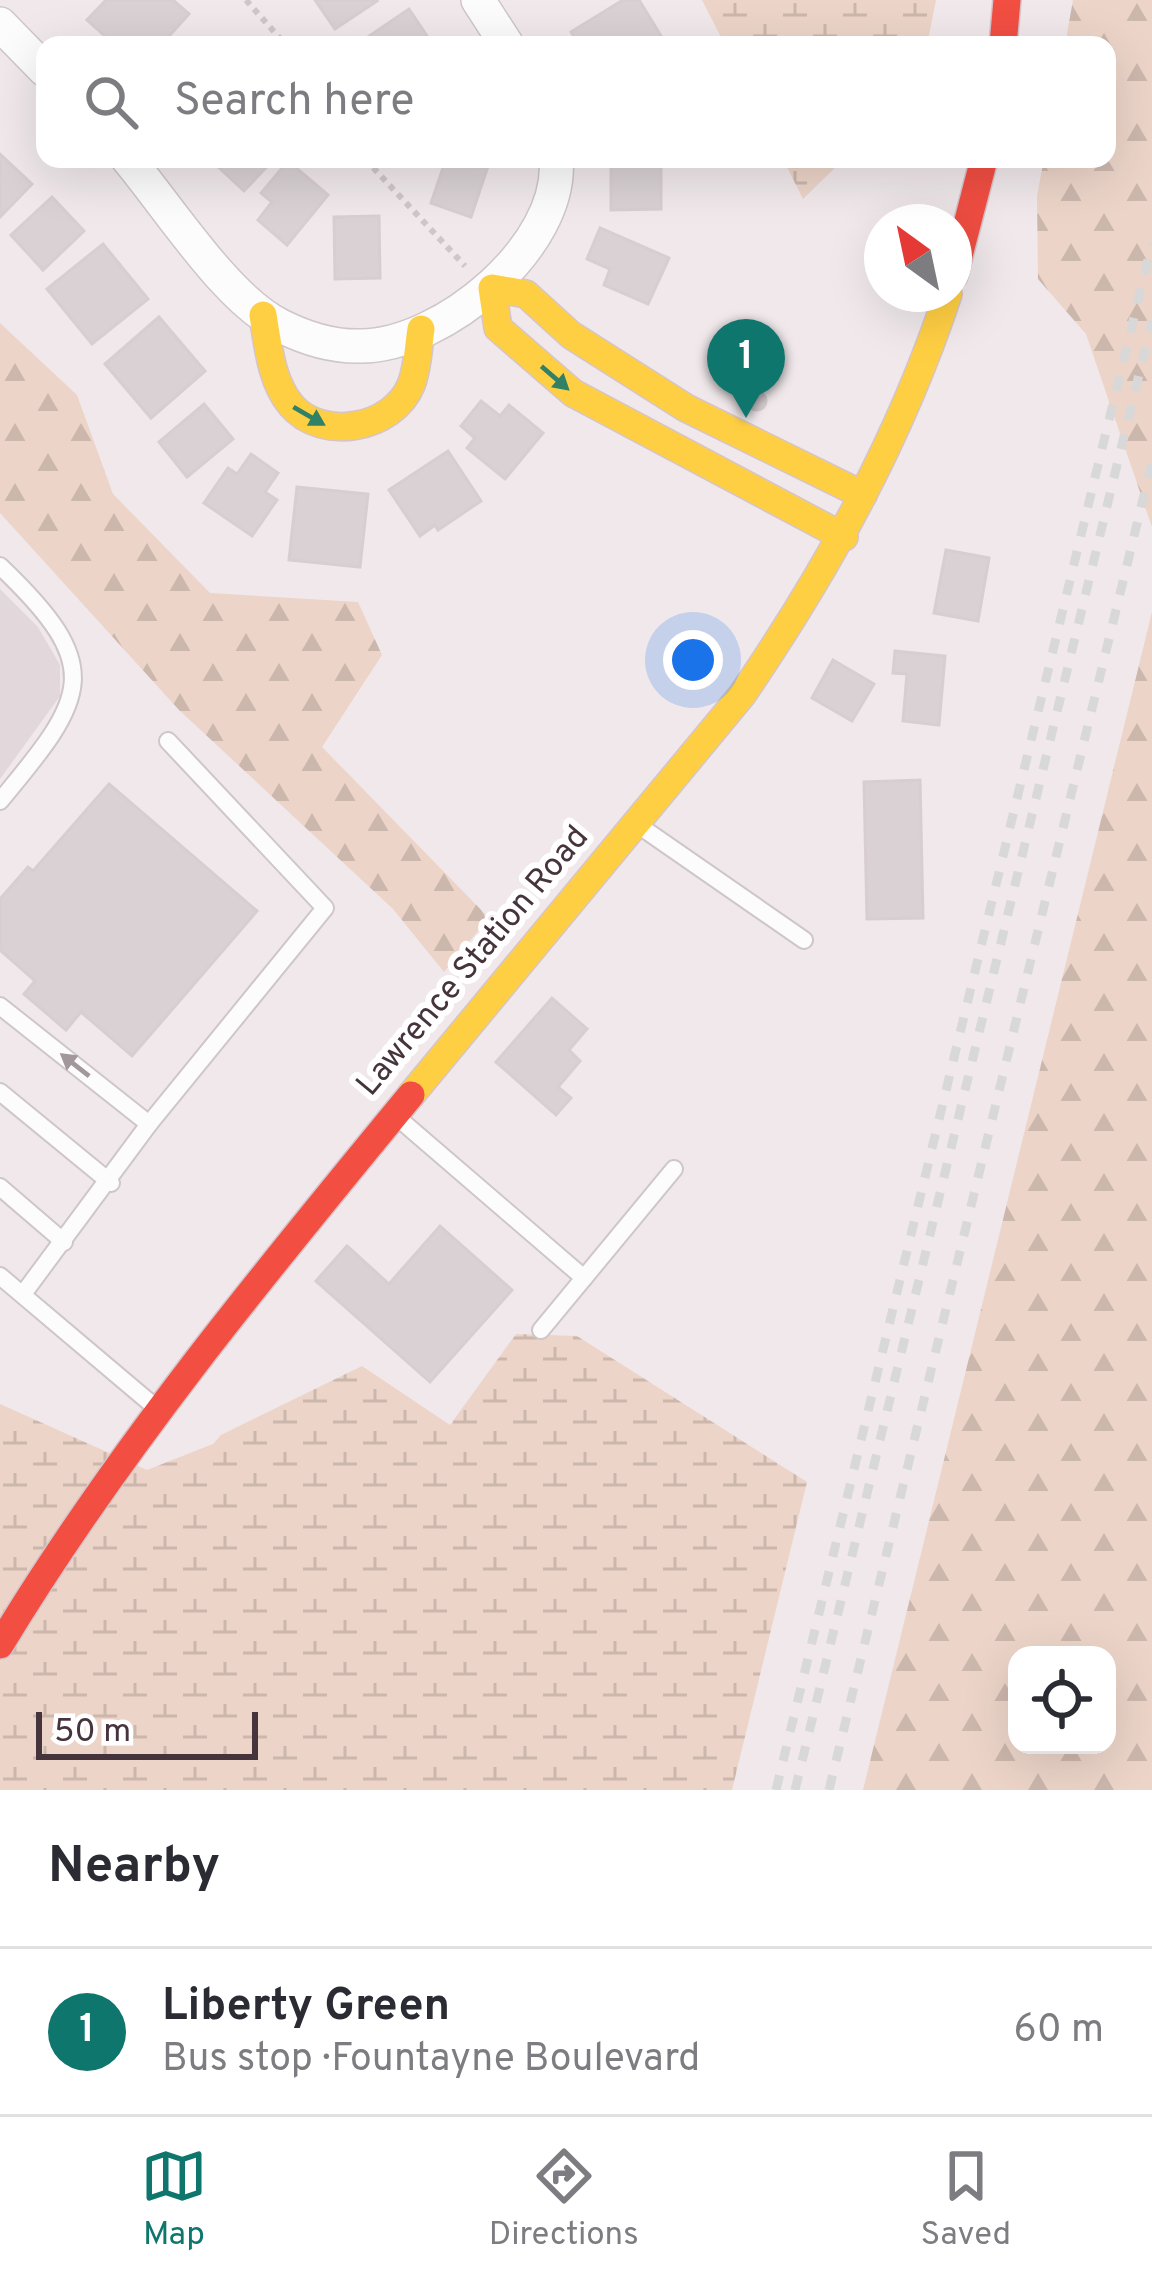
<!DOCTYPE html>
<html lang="en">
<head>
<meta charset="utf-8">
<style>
	:root { --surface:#fff; --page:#f2f2f3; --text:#2b2b33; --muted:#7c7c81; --line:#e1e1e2; --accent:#0f766e }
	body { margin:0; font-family:Overpass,sans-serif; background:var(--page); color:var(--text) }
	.controls { position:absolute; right:36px; bottom:36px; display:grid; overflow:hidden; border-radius:24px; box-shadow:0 12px 48px #0002 }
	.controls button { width:108px; height:108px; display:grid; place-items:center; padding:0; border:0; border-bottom:3px solid var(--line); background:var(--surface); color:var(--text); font:60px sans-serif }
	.compass { position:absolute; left:864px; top:204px; width:108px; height:108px; border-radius:50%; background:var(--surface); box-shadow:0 12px 48px #0002; rotate:327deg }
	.scale { position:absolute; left:36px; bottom:30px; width:222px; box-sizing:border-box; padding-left:12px; border:6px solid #46343c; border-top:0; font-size:33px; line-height:42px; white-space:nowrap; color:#46343c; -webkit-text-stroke:9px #fff; paint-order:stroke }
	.you { position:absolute; left:693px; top:660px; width:42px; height:42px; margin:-30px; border:9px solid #fff; border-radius:50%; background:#1a73e8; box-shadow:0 0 0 18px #1a73e833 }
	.badge { display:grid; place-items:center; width:78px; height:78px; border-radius:50%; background:var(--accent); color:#fff; font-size:39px; font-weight:700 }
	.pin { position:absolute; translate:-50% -99px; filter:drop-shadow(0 3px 6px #0008) }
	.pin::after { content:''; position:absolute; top:63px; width:42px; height:36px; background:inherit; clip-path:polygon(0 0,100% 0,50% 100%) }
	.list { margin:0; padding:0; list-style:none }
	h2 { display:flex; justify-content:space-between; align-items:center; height:156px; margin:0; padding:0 48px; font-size:51px }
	h2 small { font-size:39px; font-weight:400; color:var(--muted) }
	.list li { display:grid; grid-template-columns:78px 1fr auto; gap:36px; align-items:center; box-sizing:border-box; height:168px; padding:0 48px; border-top:3px solid var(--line) }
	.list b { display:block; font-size:45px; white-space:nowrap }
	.list p { margin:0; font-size:39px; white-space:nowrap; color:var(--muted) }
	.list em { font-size:39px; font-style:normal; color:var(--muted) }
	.icon { flex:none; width:66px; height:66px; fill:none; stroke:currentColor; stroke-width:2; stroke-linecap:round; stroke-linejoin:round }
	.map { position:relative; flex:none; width:1152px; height:1790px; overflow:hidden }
	.search { position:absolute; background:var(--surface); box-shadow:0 12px 48px #0002; left:36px; right:36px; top:36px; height:132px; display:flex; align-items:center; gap:30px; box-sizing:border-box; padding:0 42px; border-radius:24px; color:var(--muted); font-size:45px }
	.sheet { height:324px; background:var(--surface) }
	nav { display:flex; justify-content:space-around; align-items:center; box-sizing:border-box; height:168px; border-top:3px solid var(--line); background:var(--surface); font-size:33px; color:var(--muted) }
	nav a { display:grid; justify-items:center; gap:6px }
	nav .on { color:var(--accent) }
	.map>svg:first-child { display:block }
</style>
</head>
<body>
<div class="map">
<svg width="1152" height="1790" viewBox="0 0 1152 1790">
	<defs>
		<pattern id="forest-firs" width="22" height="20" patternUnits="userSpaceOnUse" patternTransform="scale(3)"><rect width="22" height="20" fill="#ecd4c8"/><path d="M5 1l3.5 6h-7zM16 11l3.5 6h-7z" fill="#ccb7ad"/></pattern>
		<pattern id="wetland-marsh" width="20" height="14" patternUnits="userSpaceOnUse" patternTransform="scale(3)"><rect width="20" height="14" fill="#ecd4c8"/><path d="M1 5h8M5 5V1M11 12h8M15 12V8" fill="none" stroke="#ccb7ad"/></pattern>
	</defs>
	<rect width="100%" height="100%" fill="#f0e8eb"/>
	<polygon fill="#e2d8dc" points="0,589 38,627 60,665 60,696 0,779"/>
	<g fill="url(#forest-firs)" fill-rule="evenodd">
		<polygon points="1073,0 1152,0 1152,527 1086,334 1038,279 1037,196 1044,159 1107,159 1107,45 1065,45"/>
		<polygon points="0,323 77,395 113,494 210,593 358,602 382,655 322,747 489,918 444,972 393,909 179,710 0,513"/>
		<path d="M1152,612v1178h-289zM1107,1655v90h-90v-90z"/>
	</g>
	<g fill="url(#wetland-marsh)">
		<polygon points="702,0 936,0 927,45 725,45"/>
		<polygon points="783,159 844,159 803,199"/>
		<polygon points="516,1334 577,1336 807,1482 732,1790 0,1790 0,1404 147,1470 213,1444 221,1435 362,1366 450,1425"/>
	</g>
	<g fill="#d9d1d4" stroke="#d8ced2" stroke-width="3">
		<polygon points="106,0 173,0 189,14 161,45 115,45 87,20"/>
		<polygon points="315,0 376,0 377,1 335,29"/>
		<polygon points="623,0 639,0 661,36 645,45 579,45 571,32"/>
		<polygon points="409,9 429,39 421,45 356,45"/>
		<polygon points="0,154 32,184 0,217"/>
		<polygon points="218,159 274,159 244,191 214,163"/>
		<polygon points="446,159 487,169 471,217 431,203"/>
		<polygon points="611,159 661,159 661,209 611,210"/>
		<polygon points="288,161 328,195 287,245 258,220 272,202 261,193"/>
		<polygon points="52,197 84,231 43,270 11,235"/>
		<polygon points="379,216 380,278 335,279 334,217"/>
		<polygon points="600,228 669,258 648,304 604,285 610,269 587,259"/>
		<polygon points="103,244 148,299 92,344 47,289"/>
		<polygon points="159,317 205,371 151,418 105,364"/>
		<circle cx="757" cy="401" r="9"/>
		<polygon points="481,401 500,416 509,405 543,433 505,479 467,448 475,438 461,426"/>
		<polygon points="204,404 233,439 187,477 159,442"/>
		<polygon points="448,451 481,501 438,530 435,525 420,536 389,490"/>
		<polygon points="251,454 278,473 265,492 277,500 252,536 204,503 228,468 237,474"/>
		<polygon points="297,487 368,494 360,567 289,560"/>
		<polygon points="946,550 989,558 978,621 934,613"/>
		<polygon points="895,651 945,656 939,725 903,721 907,674 893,673"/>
		<polygon points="833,660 874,684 852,721 812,698"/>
		<polygon points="920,780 923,918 867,919 864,782"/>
		<polygon points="109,784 257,911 132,1056 81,1012 66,1030 24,994 35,981 0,950 0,899 28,867 33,871"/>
		<polygon points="552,998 587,1029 569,1050 580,1061 558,1087 571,1098 556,1115 496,1062"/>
		<polygon points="440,1226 512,1290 430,1382 316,1281 347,1246 389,1284"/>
	</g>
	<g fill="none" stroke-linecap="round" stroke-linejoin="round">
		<defs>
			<g id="lane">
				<path d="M0,566c106,101 88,130 0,235"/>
				<polyline points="641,827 804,940"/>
				<polyline points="0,1006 149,1124"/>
				<polyline points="0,1092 111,1183"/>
				<polyline points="398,1118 584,1278"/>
				<polyline points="0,1187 64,1242"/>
				<polyline points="0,1276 161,1412"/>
				<polyline points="23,1294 149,1124 325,908 168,741"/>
				<polyline points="541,1330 674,1169"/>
			</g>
			<g id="street">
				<polyline points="478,0 507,45"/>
				<polyline points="0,24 45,70"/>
				<path d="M128,159c41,49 99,141 153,167 24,12 53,21 80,20 81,0 203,-100 195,-187"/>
			</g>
			<g id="slow">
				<path d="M263,315c5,30 8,66 28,90 31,37 102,24 120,-20 7,-17 7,-38 10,-56"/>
				<polyline points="844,537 573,393 498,328 492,288 526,294 571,335 686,408 863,495"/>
				<path d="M411,1095l331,-400c86,-126 158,-256 206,-401"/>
			</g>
			<g id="jam">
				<polyline points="1003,45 1007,0"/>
				<polyline points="954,275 984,159"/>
				<path d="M0,1645c118,-195 266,-374 411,-550"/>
			</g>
		</defs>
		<use href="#lane" stroke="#cec6c9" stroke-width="20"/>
		<use href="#street" stroke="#cec6c9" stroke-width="36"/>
		<use href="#slow" stroke="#d5c5ca" stroke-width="30"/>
		<use href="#jam" stroke="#d5c5ca" stroke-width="30"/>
		<g stroke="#cec6ca" stroke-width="6" stroke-dasharray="6 6" stroke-linecap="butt">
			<polyline points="246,0 286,45"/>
			<polyline points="365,159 465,266"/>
		</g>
		<use href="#lane" stroke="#fdfcfc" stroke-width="16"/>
		<use href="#street" stroke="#fdfcfc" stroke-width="33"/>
		<use href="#slow" stroke="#ffcf43" stroke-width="27"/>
		<use href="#jam" stroke="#f24e42" stroke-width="27"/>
		<g stroke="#d9d8d8" stroke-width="9" stroke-dasharray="15 15" stroke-linecap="butt">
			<polyline points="776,1790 1152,243"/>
			<polyline points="795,1790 1152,321"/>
			<polyline points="829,1790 1152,462"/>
		</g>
	</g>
	<defs><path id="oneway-solid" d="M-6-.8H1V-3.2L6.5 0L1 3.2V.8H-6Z" transform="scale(3)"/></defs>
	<g fill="#308165">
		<use href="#oneway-solid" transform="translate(555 378) rotate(41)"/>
		<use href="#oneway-solid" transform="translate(309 416) rotate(30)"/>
	</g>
	<use fill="#a2989c" href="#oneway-solid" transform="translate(75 1065) rotate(-142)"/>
	<g text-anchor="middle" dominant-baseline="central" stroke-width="12" stroke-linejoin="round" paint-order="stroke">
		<g font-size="33" fill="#46343c" stroke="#fff">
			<text transform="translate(474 962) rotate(-50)">Lawrence Station Road</text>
		</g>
	</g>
</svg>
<div class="controls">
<button><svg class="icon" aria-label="locate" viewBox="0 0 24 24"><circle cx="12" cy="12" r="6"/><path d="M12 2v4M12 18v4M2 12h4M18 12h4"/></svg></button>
</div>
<svg class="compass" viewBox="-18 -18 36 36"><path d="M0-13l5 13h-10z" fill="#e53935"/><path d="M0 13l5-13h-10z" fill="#7c7c81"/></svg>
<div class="scale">50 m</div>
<div class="you"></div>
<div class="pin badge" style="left:746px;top:418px">1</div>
<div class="search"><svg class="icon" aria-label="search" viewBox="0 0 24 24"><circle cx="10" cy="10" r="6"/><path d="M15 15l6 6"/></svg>Search here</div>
</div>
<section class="sheet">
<h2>Nearby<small></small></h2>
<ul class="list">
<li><span class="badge">1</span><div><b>Liberty Green</b><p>Bus stop · Fountayne Boulevard</p></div><em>60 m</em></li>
</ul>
</section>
<nav>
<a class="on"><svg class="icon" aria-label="map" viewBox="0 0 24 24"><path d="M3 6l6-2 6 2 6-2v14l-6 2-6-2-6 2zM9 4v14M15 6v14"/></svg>Map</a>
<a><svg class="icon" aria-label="directions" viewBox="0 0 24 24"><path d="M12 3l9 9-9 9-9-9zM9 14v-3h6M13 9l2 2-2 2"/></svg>Directions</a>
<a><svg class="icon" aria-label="saved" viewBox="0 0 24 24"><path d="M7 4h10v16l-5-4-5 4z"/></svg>Saved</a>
</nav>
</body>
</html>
